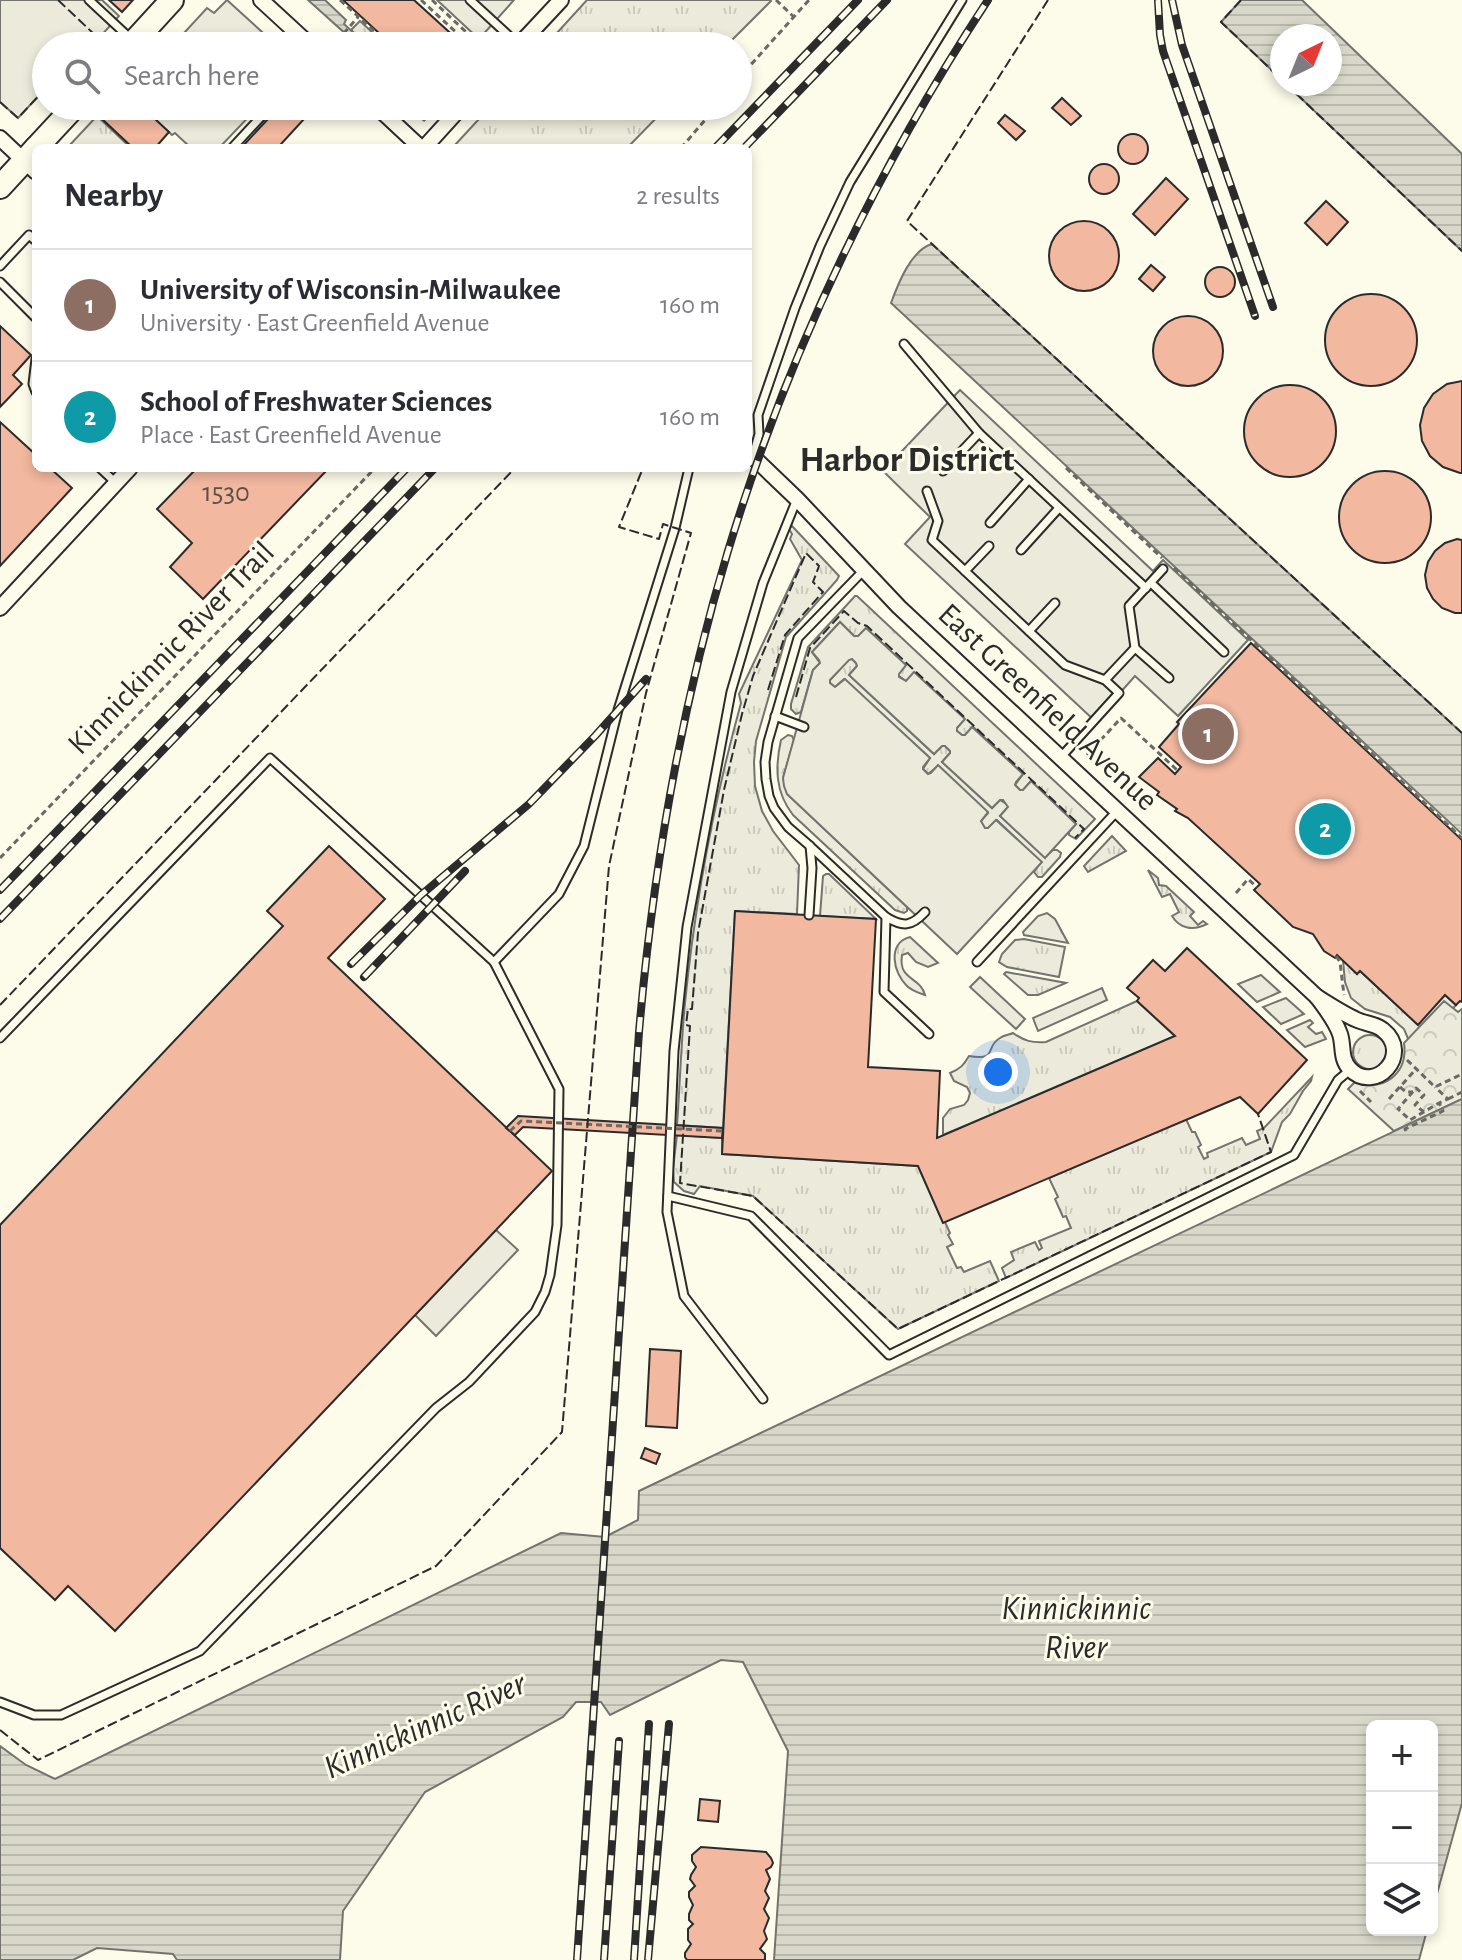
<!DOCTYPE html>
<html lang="en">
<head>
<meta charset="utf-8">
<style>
	:root { --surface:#fff; --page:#f7f7f7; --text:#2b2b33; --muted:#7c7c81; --line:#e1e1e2; --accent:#d93025 }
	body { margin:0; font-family:"Alegreya Sans",sans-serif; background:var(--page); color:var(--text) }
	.controls { position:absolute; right:24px; bottom:24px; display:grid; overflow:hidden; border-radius:12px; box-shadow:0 4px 12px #0003 }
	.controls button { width:72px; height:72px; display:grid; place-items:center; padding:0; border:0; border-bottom:2px solid var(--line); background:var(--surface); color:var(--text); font:40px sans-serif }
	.compass { position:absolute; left:1270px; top:24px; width:72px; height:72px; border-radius:50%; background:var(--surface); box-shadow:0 4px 12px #0003; rotate:43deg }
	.you { position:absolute; left:998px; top:1072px; width:28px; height:28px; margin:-20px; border:6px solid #fff; border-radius:50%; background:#1a73e8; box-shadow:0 0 0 12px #1a73e833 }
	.badge { display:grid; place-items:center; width:52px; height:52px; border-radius:50%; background:var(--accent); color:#fff; font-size:26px; font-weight:700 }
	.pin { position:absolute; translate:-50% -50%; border:4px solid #fff; box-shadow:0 2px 8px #0006 }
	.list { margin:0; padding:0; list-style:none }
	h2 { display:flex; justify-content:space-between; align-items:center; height:104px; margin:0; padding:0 32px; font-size:34px }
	h2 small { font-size:26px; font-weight:400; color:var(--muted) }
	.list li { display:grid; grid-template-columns:52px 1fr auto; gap:24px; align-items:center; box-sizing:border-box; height:112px; padding:0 32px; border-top:2px solid var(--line) }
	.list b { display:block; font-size:30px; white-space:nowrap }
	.list p { margin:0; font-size:26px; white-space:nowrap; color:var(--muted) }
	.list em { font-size:26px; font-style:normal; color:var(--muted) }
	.icon { flex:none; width:44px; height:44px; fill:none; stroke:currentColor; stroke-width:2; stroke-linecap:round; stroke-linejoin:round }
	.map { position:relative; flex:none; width:1462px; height:1960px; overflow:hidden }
	.search { position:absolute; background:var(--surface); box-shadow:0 4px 12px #0003; left:32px; top:32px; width:720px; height:88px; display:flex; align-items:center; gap:20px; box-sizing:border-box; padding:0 28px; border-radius:44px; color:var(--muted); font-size:30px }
	.panel { position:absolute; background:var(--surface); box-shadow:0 4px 12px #0003; left:32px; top:144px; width:720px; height:328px; border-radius:12px }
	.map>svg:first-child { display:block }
</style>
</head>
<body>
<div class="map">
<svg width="1462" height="1960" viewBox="0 0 1462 1960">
	<defs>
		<pattern id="grass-tufts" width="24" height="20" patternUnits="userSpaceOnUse" patternTransform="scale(2)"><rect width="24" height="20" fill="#ecebdb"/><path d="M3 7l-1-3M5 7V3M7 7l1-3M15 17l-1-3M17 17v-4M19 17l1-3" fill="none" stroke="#cbcabc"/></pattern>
		<pattern id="park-crowns" width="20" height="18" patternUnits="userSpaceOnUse" patternTransform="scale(2)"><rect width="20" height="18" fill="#ecebdb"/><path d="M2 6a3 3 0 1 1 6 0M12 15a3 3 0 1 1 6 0" fill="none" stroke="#cbcabc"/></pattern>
		<pattern id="water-rules" width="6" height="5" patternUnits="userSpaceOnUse" patternTransform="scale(2)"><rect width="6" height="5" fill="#d8d7c9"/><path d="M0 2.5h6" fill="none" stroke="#bab9ad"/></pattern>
	</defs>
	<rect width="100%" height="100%" fill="#fdfbea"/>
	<g fill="url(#grass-tufts)" stroke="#74746e" stroke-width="2">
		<polygon points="587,0 770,0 771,1 726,46 545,46"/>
		<polygon points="360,21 387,46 368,46 351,30"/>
		<polygon points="491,106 668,106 627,148 456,148 454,146"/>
		<polygon points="97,116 131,148 67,148"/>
		<path d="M792,526l47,50 -2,4 -51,57 -30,104 -2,21 1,24 7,25 11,20 26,34 -2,49 -62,-3 -12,217 -46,-3c3,-40 4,-82 8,-122 10,-101 29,-202 56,-300l-2,-9 63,-134 -12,-21 2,-5 -3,-5z"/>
		<polygon points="855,596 857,596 1095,819 1076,839 1069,835 1069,832 1076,824 1031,781 1023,790 1020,790 1015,785 1023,774 973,727 965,735 962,735 957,731 957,728 964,719 914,673 906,681 899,676 898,674 906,665 858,636 854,636 840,622 812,652 820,663 813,670 801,712 796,714 791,709 791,704 808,647"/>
		<polygon points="849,659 852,659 856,663 857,666 849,675 934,754 942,746 945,746 950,751 950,753 942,762 992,808 1000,800 1008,805 1008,807 1000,816 1045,857 1053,850 1057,850 1061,853 1060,857 1042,877 1038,877 1034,872 1041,862 997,820 988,828 985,828 981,824 981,821 988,813 938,766 928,774 923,769 930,758 844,679 835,687 830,683 830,680"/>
		<path d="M788,735l4,1 2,4 -11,38 4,16 120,113v4l-3,2 -9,-3 -102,-95c-18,-23 -18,-48 -12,-75z"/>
		<polygon points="1112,836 1126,851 1088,872 1084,866"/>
		<path d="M1148,870l10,8 1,7 7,1 28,26 -4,4 8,9 5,-4 4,3c-14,7 -27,5 -35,-8l7,-4 -9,-18 -8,3z"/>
		<polygon points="826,874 829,874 876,919 820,916 823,876"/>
		<polygon points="1047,913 1055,919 1068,943 1024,935 1023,932 1038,916"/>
		<path d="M910,937l28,26 -10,4 -12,-5 -8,-9 -6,2c-4,26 18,21 23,40 -6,-2 -13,-4 -18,-9 -14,-13 -20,-43 3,-49z"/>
		<polygon points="1024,939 1065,947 1059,977 1007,967 999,962 1002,954 1015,940"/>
		<polygon points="1343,960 1357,974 1360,971 1417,1024 1445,995 1456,1005 1448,1014 1453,1019 1462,1009 1462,1069 1409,1041 1404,1029 1390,1017 1365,1009 1351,998 1345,982"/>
		<polygon points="1006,972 1066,983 1038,995 1028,995 1004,974"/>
		<polygon points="1261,975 1280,992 1257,1002 1238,984"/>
		<polygon points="1286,998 1304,1014 1281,1024 1263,1007"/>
		<path d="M1137,1001l38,35 -232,99v-17l7,-9 14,-4 4,-5 2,-7 -3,-6 -13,-6 -4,-8c10,-4 14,-8 19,-17 30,5 15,-9 31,-18 4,-3 9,-3 13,-5 11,8 19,10 33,9z"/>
		<polygon points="1310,1020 1313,1023 1308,1027 1316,1034 1322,1032 1326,1039 1305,1047 1287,1030"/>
		<circle cx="1370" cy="1052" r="17"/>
		<polygon points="1312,1077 1311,1081 1303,1091 1290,1114 1282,1122 1271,1152 1006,1278 1002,1268 1014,1260 1011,1252 1035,1242 1039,1250 1042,1248 1039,1241 1071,1228 1066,1216 1063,1217 1055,1199 1058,1197 1049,1178 1186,1119 1192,1132 1195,1132 1201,1145 1198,1147 1204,1159 1208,1157 1207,1153 1242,1138 1246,1145 1260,1139 1257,1131 1264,1128"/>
		<polygon points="677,1135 722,1138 722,1154 918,1166 943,1222 945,1222 950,1233 948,1235 953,1244 947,1247 957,1268 961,1267 964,1272 990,1261 999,1281 898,1329 753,1196 700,1186 694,1194 684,1191 674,1182 673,1169"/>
	</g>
	<path fill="url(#park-crowns)" stroke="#74746e" stroke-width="2" d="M1444,1001l14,11 4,-3v90l-68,32 -46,-42 7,-7c29,10 53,-8 49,-39z"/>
	<g fill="#eceadb" stroke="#74746e" stroke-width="2">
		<polygon points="0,0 102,0 119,16 99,38 95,35 85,46 46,46 46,88 18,118 0,102"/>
		<polygon points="227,0 273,42 269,46 172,46 207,8 214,13"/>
		<polygon points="437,0 514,0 479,39"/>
		<polygon points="141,106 259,106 219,148 191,148 175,133 172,135"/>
		<polygon points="960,390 1153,571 1163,560 1248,640 1178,716 1135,676 1095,721 905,544 930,517 883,471"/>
		<polygon points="840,622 854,636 858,636 866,628 906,665 899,674 899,677 906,681 914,672 965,719 957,728 957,731 962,735 965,735 972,727 1023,774 1016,782 1015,785 1020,790 1023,790 1031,781 1076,824 1045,858 1000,816 1008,807 1003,800 1000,800 992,808 942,762 950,753 950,751 945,746 942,746 934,754 849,675 857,666 856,663 852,659 849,660 830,680 830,683 835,687 845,679 930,758 923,767 923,769 928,774 931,773 938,765 988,812 981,821 985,828 988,828 996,820 1042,862 957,954 787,794 784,786 783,778 813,670 820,663 819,660 812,652"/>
		<polygon points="980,977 1025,1019 1016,1029 970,987"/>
		<polygon points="1102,988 1107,1000 1038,1031 1033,1018"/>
		<polygon points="496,1230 518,1250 436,1336 415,1315"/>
	</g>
	<g fill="url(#water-rules)" stroke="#74746e" stroke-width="2">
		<polygon points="308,0 325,0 346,20 344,24 368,46 351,46 345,40 348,36"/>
		<polygon points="1241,0 1302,0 1462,154 1462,251 1286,84 1330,84 1330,36 1282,36 1282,80 1221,22"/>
		<path d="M932,244l530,489v101l-571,-531c7,-19 20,-53 41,-59z"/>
		<polygon points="1462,1099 1462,1803 1432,1912 1432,1726 1372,1726 1372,1930 1427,1930 1419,1960 774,1960 788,1751 743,1662 721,1660 610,1715 601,1702 576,1702 563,1717 425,1792 343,1911 340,1960 177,1960 173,1954 97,1948 73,1960 0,1960 0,1746 26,1765 55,1779 561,1533 605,1537 638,1520 639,1491"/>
	</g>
	<g fill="#f2b8a0" stroke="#2b2b2b" stroke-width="2">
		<polygon points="109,0 133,0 122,12"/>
		<polygon points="343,0 414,0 459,41 456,45 457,46 393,46"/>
		<polygon points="1062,98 1081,116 1071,125 1052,108"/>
		<polygon points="115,106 141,106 169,132 155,148 133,148 102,119"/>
		<polygon points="280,106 316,106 281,144 284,148 241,148"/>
		<polygon points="1005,115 1025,131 1016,140 998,123"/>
		<circle cx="1133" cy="149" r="15"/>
		<circle cx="1104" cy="179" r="15"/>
		<polygon points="1166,178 1188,199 1155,235 1133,214"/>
		<polygon points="1326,201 1348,222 1327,245 1305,223"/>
		<circle cx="1084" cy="256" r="35"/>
		<polygon points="1151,265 1165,277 1153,291 1139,279"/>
		<circle cx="1220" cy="282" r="15"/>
		<circle cx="1371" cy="340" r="46"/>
		<circle cx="1188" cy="351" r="35"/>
		<polygon points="0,326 31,355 13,375 22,384 0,407"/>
		<polygon points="1462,381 1462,473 1460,473 1443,467 1430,456 1422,441 1420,425 1424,408 1433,394 1447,384"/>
		<circle cx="1290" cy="431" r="46"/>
		<polygon points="0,422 36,455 36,468 50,468 72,488 0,566"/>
		<polygon points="197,468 329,468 203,599 170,567 192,543 157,509"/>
		<circle cx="1385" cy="517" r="46"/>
		<polygon points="1457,539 1462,540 1462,613 1455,613 1442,608 1433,599 1427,588 1425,575 1428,562 1435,551 1445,543"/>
		<polygon points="1251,643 1462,840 1462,1002 1460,1001 1456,1005 1445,995 1418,1025 1360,971 1357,974 1337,955 1335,958 1324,951 1313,934 1293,927 1254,890 1260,884 1188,818 1175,811 1177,809 1157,795 1159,792 1139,777 1158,758 1175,774 1181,767 1159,747 1179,724 1177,722"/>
		<polygon points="329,846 385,899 328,958 552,1171 115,1631 68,1586 55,1600 0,1548 0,1225 283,926 267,911"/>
		<polygon points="735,911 876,919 868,1067 940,1071 937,1138 1175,1036 1137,1001 1139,998 1127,988 1153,960 1165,971 1187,948 1307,1060 1258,1114 1240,1097 943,1223 918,1166 722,1154"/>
		<polygon points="518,1116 723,1128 722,1138 523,1127 515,1135 506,1128"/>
		<polygon points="650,1349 681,1351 677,1428 646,1426"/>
		<polygon points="645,1448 660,1454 656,1464 641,1458"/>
		<polygon points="700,1799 720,1801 718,1822 698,1820"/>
		<polygon points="701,1847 766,1852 771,1858 773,1863 771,1867 766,1870 770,1879 765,1891 769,1898 764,1909 769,1918 764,1931 767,1939 760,1949 765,1954 765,1960 687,1960 685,1957 685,1953 691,1944 688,1940 688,1929 693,1924 689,1920 689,1914 693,1905 689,1897 689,1892 695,1886 690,1879 691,1875 696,1867 692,1861 692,1855"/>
	</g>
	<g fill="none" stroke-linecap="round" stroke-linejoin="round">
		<defs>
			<g id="lane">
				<polyline points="89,0 132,40"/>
				<polyline points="470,0 519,45"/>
				<polyline points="232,148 271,106"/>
				<polyline points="0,266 29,235 36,241"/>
				<polyline points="0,282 36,318"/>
				<polyline points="904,344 979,433 1146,588"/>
				<polyline points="36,359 33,384 36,392"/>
				<polyline points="753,456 759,434 758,415 795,308 820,246 850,182 962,0"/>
				<polyline points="100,468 116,483"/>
				<polyline points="943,471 979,433"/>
				<polyline points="927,491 938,521 932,540 1065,665 1105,680 1119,693 1061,757"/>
				<polyline points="990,523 1029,479"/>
				<polyline points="1021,550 1059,508"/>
				<polyline points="965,571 989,546"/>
				<polyline points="1151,583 1224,652"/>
				<polyline points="1029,631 1055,603"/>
				<polyline points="1135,648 1169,678"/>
				<polyline points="1105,680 1135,648 1129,606 1163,569"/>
				<polyline points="775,716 804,727"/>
				<path d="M810,846l76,71c17,10 25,10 39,-5"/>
				<polyline points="809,915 812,868 810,846 788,827 774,808 769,796 766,779 765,762 768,742 798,638 863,571"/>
				<polyline points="886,917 884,992 929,1034"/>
				<polyline points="494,962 559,894 584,846 618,710 675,528 689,468"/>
				<polyline points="977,962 1118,810"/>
				<polyline points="0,1038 270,758 494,962 559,1089 557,1225 550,1275 545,1292 535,1312 469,1382 436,1408 200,1651 61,1715 34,1715 0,1702"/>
				<polyline points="668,1196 751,1216 889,1355 1294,1155 1338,1080 1350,1070"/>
				<polyline points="763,1399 684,1296 667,1212 674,1051 687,927 731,692 763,583 797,499"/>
			</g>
			<g id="street">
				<polyline points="261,0 311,46"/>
				<polyline points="518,46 561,0"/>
				<polyline points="376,106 421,148"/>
				<polyline points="0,138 36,172"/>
				<polyline points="424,148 462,106"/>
				<polyline points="748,452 797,499 899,607 1317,997"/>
				<polyline points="0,608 130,468"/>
				<path d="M1317,997c13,8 25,16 38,22 9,5 20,4 28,11 30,24 -8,65 -33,39 -10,-10 -6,-23 -10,-35 -5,-14 -14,-25 -23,-37z"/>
			</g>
			<g id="secondary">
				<polyline points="130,46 172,0"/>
				<polyline points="36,148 75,106"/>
				<polyline points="0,187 36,148"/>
			</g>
		</defs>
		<use href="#lane" stroke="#2b2b2b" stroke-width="11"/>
		<use href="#street" stroke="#2b2b2b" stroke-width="18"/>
		<use href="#secondary" stroke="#2b2b2b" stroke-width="26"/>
		<g stroke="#6a6964" stroke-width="3" stroke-dasharray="6 4" stroke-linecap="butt">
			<polyline points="340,0 391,46"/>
			<polyline points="421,0 471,46"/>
			<polyline points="432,0 481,46"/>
			<polyline points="776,0 794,17"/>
			<polyline points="337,41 358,17"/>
			<polyline points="738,79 809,0"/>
			<polyline points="423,121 437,106"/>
			<polyline points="681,148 717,106"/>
			<polyline points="1066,468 1162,558"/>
			<polyline points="1174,568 1462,838"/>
			<polyline points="1087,755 1121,718 1177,770"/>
			<polyline points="0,858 375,468"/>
			<polyline points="1236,893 1248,879 1257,887"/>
			<polyline points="1336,956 1340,962 1344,995"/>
			<polyline points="1407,1060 1435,1087 1462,1074"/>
			<polyline points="1400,1087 1406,1092 1413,1092"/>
			<polyline points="1360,1091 1371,1102"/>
			<polyline points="1389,1099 1416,1069"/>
			<polyline points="1448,1099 1462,1092"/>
			<polyline points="1424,1112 1415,1105 1424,1095 1416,1088 1398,1109 1410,1120 1439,1103"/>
			<polyline points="1406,1131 1405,1129 1443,1111 1439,1103 1448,1099 1435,1087"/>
		</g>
		<use href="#lane" stroke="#fdfbea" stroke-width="7"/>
		<use href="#street" stroke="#fdfbea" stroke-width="14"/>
		<use href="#secondary" stroke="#fdfbea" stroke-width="22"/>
		<defs>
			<g id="rail">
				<polyline points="1158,0 1160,35 1163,51 1255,316"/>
				<polyline points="1172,0 1182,45 1273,307"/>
				<polyline points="715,148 858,0"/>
				<polyline points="744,148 887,0"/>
				<polyline points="0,890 407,468"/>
				<polyline points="0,919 435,468"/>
				<polyline points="351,964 421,895 529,804 595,736 646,679"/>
				<polyline points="364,977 465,871"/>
				<path d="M577,1960l62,-928c14,-163 42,-325 89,-481 59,-195 148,-381 260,-551"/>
				<polyline points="604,1960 619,1741"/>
				<polyline points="634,1960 649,1724"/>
				<polyline points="648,1960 669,1724"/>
			</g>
		</defs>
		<use href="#rail" stroke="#2b2b2b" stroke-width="8"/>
		<use href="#rail" stroke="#fdfbea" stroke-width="5" stroke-dasharray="15" stroke-linecap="butt"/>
		<polyline stroke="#6a6964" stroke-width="3" stroke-dasharray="6 4" stroke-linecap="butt" points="510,1131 521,1121 723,1131"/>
		<g stroke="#2b2b2b" stroke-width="2" stroke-dasharray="10 4" stroke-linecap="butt">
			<polyline points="58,0 95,35 85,46"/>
			<polyline points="1048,0 907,221 1462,733"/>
			<polyline points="1241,0 1221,22 1282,80"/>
			<polyline points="1286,84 1462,251"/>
			<polyline points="0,102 18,118 46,88"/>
			<polyline points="768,690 785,635 823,592 813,582 819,566 806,553 753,676 742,714 724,790 698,933 692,1009 688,1009 686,1025 690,1026 680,1183 753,1196 898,1329 1271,1152 1258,1114"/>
			<polyline points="796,697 810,648 844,611 858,623 867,626 1084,829 1075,838"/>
			<polyline points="0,1005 515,468"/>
			<polyline points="0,1730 38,1760 436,1566 562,1432 609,866 646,693 691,533 663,524 659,539 619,527 643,468"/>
		</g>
	</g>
	<g text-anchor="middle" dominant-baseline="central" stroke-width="6" stroke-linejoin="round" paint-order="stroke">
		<g font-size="28" fill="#5d4e48">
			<text x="226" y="493">1530</text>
		</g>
		<g font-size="32" fill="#2b2b2b" stroke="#fdfbea">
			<text transform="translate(171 648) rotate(-46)">Kinnickinnic River Trail</text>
			<text transform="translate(1048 707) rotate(43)">East Greenfield Avenue</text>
		</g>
		<g font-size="34" font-style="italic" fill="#2b2b2b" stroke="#fdfbea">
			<text x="1076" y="1609">Kinnickinnic<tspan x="1076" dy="39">River</tspan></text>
			<text transform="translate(425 1726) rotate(-24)">Kinnickinnic River</text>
		</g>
		<g font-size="36" font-weight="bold" fill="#2b2b2b" stroke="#fdfbea">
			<text x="907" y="460">Harbor District</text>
		</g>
	</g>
</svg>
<div class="controls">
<button>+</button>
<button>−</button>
<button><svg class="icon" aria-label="layers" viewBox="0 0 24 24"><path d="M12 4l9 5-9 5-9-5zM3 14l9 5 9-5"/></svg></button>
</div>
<svg class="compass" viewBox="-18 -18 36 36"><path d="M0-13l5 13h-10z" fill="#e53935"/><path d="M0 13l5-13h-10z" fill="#7c7c81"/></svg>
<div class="you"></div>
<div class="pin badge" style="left:1208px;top:734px;background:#8d6e63">1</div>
<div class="pin badge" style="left:1325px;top:829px;background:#0f9aa8">2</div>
<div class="search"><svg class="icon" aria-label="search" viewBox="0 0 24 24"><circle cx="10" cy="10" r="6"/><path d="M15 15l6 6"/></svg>Search here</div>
<section class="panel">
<h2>Nearby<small>2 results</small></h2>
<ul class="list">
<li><span class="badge" style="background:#8d6e63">1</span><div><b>University of Wisconsin-Milwaukee</b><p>University · East Greenfield Avenue</p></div><em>160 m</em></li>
<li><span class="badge" style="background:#0f9aa8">2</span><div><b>School of Freshwater Sciences</b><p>Place · East Greenfield Avenue</p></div><em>160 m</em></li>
</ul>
</section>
</div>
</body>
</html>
